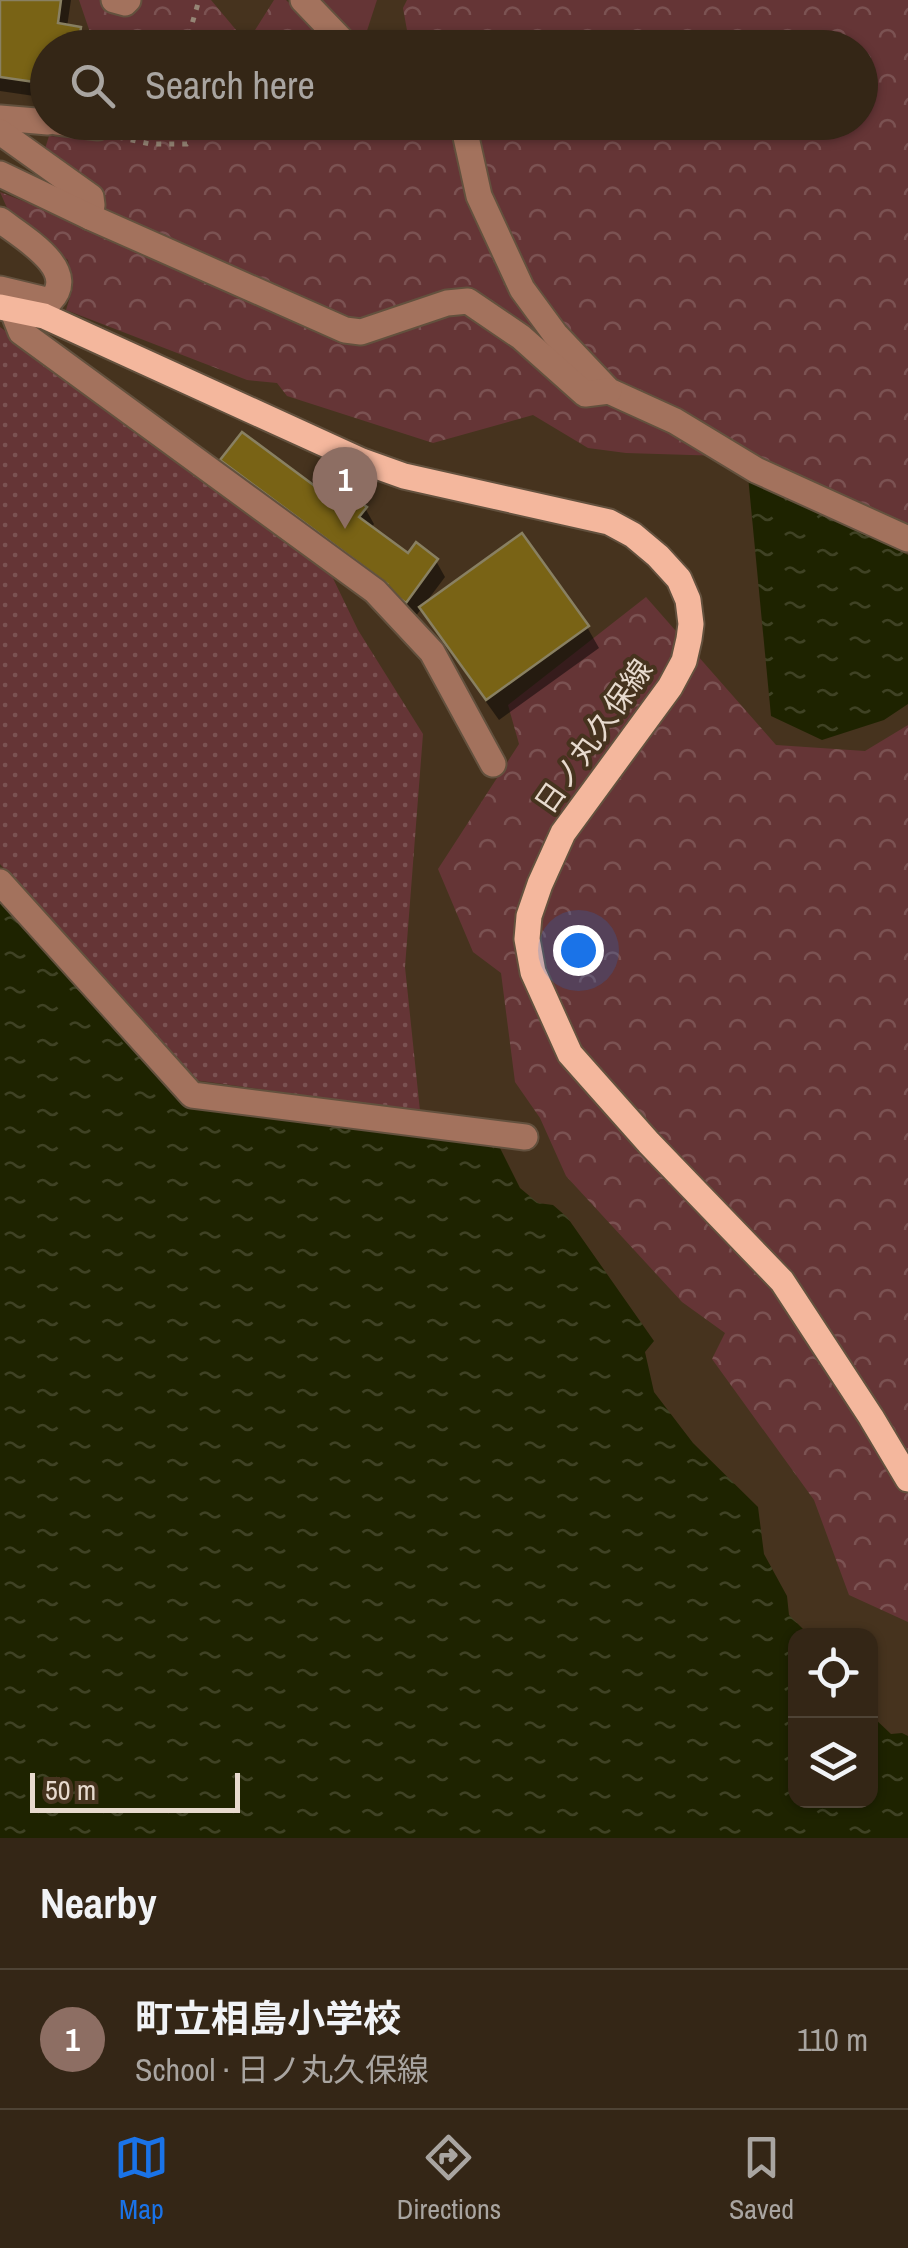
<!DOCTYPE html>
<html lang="en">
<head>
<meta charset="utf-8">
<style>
	:root { --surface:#342616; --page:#3c2e1f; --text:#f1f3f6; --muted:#a9a5a1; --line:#4e4335; --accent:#1a73e8 }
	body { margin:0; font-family:"Archivo Narrow","Noto Sans JP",sans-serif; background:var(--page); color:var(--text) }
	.controls { position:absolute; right:30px; bottom:30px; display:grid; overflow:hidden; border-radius:20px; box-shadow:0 2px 8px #0004 }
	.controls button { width:90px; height:90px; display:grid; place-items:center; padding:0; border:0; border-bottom:2px solid var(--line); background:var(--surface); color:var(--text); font:50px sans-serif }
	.scale { position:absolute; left:30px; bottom:25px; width:210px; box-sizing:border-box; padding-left:10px; border:5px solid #e7dace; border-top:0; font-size:28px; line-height:35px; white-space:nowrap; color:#e7dace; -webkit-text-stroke:8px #46331e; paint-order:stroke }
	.you { position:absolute; left:578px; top:950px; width:35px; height:35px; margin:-25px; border:8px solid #fff; border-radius:50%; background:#1a73e8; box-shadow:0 0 0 15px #1a73e833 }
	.badge { display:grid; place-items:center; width:65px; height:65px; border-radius:50%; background:var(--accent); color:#fff; font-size:32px; font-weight:700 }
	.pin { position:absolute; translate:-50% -82px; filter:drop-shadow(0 2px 5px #0008) }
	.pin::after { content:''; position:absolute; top:52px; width:35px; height:30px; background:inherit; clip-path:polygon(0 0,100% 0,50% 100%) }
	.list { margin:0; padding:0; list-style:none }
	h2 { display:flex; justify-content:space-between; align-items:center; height:130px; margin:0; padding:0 40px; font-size:42px }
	h2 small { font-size:32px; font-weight:400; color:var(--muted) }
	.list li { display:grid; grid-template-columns:65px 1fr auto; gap:30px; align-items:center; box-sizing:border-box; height:140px; padding:0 40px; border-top:2px solid var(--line) }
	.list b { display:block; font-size:38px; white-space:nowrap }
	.list p { margin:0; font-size:32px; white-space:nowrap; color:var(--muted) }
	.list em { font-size:32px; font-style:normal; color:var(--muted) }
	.icon { flex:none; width:55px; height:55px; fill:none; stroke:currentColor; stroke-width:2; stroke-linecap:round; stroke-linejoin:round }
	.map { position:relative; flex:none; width:908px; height:1838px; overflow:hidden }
	.search { position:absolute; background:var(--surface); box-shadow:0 2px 8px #0004; left:30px; right:30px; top:30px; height:110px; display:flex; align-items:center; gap:25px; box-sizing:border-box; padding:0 35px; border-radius:55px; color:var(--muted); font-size:38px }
	.sheet { height:270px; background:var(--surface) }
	nav { display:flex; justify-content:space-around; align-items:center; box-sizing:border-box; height:140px; border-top:2px solid var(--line); background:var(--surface); font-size:28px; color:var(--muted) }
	nav a { display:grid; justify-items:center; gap:5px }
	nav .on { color:var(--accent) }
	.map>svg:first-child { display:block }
</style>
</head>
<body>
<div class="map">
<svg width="908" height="1838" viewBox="0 0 908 1838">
	<defs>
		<pattern id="forest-crowns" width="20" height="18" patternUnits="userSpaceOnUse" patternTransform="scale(2.5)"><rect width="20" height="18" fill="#653536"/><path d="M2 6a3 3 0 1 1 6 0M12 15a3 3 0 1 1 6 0" fill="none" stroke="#7b5252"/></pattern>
		<pattern id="park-dots" width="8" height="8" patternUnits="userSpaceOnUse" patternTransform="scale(2.5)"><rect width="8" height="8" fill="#653536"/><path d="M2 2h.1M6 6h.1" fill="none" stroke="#7b5252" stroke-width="1.8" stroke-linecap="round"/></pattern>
		<pattern id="water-ripples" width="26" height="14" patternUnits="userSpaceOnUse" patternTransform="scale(2.5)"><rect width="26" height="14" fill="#1e2300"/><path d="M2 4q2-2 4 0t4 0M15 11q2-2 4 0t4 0" fill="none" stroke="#3f4224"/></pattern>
	</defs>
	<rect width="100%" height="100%" fill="#46331e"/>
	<polygon fill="#653536" points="316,0 377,0 363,43"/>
	<g fill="url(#forest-crowns)">
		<polygon points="79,0 211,0 247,43 274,0 286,0 336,47 95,47"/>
		<polygon points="407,0 908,0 908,526 756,457 626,453 588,448 533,415 433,443 287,396 277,383 247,380 66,310 73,287 68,260 11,217 0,192 110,235 100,194 44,152 49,136 91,139 98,123 415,122 425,132 424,123 860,122 860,48 410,47 403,8"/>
		<polygon points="646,597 776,745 865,751 908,725 908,1622 849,1595 814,1500 712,1359 725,1333 682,1302 566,1176 540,1118 515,1082 501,973 473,952 438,869 519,744 508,705"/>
	</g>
	<polygon fill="url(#park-dots)" points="0,327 329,570 358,630 423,734 405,967 420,1111 194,1080 0,864"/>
	<g fill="url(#water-ripples)">
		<polygon points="748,476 908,555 908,704 884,720 822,740 771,716"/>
		<polygon points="0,893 188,1101 497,1142 520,1188 538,1203 553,1205 567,1217 654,1341 645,1352 654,1392 693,1443 758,1507 764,1554 787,1596 789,1615 809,1635 796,1636 796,1800 870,1800 871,1700 872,1716 891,1734 902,1733 908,1736 908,1838 0,1838"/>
	</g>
	<g fill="#0007">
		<polygon points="0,0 71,0 67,27 79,29 88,48 48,48 48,98 0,91"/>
		<polygon points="223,460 335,504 365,508 374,524 371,528 408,556 436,561 445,577 424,605 587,627 599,648 499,720 434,629 422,608 415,617 233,476"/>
	</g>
	<g fill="#796315" stroke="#898062" stroke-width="2.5">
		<polygon points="0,0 61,0 58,23 81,27 78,48 48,48 48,84 0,77"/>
		<polygon points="242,432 335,501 343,490 367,507 359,517 408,553 416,542 438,559 406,603 384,587 387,584 220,460"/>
		<polygon points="522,533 589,626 486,700 419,607"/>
	</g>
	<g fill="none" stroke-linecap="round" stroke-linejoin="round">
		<defs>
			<g id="minor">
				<polyline points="114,0 125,3 128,0"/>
				<polyline points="303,0 349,48"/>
				<polyline points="0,118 48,122"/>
				<polyline points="57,122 98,127"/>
				<polyline points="459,122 464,128 479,196 522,289 555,334 609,391 675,421 756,470 908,539"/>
				<polyline points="0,132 91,197 92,205 90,217"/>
				<polyline points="0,174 90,217 345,330 361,332 447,303 468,301 521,337 585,394 609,391"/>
				<path d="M0,220c22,17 81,50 50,81l-50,-12"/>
				<polyline points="12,309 21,332 375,591 432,652 493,764"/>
				<polyline points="0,882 192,1095 525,1137"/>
			</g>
			<polyline id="major" points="0,307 44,316 362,461 404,476 609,522 633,535 658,556 679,579 688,600 691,624 689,639 684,661 670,687 563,833 540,884 529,916 527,939 533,972 570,1054 649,1143 782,1281 871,1417 908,1479"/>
		</defs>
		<use href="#minor" stroke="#63513e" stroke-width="29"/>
		<use href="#major" stroke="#63513e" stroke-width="29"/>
		<g stroke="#958575" stroke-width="5" stroke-dasharray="5 8" stroke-linecap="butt">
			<polyline points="190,48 192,24 199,0"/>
			<polyline points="118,137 150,144 187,144 191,141 191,122"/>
		</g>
		<use href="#minor" stroke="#a3725d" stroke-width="25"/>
		<use href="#major" stroke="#f4b79d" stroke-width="25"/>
	</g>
	<g text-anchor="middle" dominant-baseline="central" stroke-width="8" stroke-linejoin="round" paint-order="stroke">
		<g font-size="30" fill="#e7dace" stroke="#46331e">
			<text transform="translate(593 736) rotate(-55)">日ノ丸久保線</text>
		</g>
	</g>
</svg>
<div class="controls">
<button><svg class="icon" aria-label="locate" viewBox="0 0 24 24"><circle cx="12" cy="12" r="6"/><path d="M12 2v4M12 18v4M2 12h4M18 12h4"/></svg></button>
<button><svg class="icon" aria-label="layers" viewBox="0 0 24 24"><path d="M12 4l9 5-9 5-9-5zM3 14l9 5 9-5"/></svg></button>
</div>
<div class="scale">50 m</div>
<div class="you"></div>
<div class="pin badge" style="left:345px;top:529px;background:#8d6e63">1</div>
<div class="search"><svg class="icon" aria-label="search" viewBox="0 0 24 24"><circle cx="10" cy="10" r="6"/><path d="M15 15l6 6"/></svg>Search here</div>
</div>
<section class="sheet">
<h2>Nearby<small></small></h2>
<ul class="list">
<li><span class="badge" style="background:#8d6e63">1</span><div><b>町立相島小学校</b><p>School · 日ノ丸久保線</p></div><em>110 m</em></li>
</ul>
</section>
<nav>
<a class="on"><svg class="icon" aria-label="map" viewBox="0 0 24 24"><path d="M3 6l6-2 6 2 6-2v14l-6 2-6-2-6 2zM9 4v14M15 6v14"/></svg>Map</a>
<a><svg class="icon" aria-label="directions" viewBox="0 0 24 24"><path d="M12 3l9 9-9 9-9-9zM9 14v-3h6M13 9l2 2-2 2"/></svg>Directions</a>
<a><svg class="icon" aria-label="saved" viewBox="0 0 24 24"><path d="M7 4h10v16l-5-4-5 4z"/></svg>Saved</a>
</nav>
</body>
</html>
